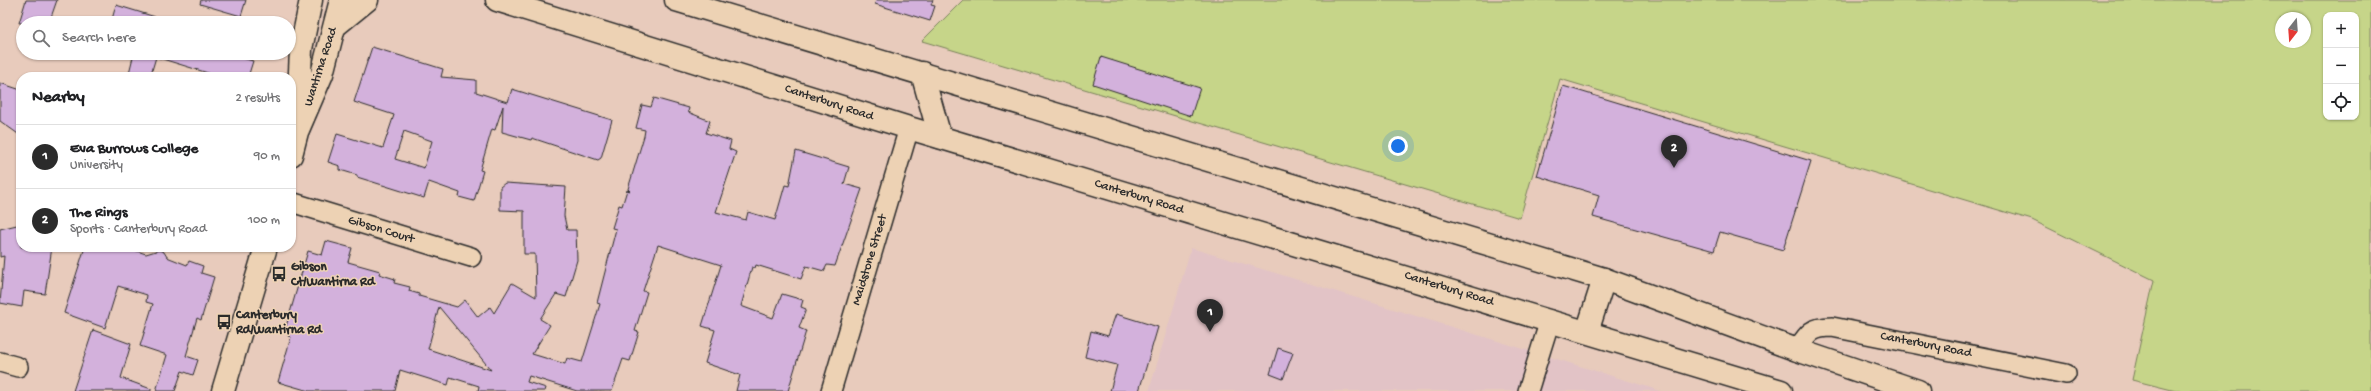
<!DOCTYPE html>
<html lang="en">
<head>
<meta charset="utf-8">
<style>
	:root { --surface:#fff; --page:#f6f6f6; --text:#202124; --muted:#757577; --line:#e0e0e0; --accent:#2b2b2b }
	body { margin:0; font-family:"Gochi Hand",sans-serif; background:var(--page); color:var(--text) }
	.controls { position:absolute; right:12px; top:12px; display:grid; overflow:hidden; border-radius:8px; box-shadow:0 1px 3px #0004 }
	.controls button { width:36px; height:36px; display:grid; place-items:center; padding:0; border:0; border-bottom:1px solid var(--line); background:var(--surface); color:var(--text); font:20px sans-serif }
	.compass { position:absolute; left:2275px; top:12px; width:36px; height:36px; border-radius:50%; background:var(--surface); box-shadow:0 1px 3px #0004; rotate:197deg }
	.you { position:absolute; left:1398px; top:146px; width:14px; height:14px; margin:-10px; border:3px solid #fff; border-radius:50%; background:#1a73e8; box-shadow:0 0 0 6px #1a73e833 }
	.badge { display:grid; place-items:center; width:26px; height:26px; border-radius:50%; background:var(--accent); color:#fff; font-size:13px; font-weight:700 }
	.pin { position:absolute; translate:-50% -33px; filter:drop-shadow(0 1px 2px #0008) }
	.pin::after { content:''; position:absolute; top:21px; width:14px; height:12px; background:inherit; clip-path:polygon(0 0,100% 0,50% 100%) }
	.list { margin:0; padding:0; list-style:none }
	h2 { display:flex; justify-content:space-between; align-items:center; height:52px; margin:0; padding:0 16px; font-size:17px }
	h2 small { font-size:13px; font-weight:400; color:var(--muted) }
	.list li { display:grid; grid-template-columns:26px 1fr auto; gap:12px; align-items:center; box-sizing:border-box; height:64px; padding:0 16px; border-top:1px solid var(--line) }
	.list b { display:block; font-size:15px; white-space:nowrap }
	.list p { margin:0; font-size:13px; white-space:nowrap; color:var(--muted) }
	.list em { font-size:13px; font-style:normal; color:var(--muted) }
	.icon { flex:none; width:22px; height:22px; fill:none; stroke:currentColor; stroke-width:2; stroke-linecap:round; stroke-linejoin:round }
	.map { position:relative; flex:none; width:2371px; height:391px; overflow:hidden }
	.search { position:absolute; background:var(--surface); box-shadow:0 1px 3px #0004; left:16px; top:16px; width:280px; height:44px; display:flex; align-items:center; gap:10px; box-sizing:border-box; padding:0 14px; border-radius:22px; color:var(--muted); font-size:15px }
	.panel { position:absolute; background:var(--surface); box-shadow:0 1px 3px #0004; left:16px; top:72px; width:280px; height:180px; border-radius:16px }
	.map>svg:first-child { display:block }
</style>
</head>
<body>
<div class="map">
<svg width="2371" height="391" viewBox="0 0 2371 391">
	<rect width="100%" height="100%" fill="#e8cbbc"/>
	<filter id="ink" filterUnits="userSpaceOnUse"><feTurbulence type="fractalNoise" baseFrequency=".025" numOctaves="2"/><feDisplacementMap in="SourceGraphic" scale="8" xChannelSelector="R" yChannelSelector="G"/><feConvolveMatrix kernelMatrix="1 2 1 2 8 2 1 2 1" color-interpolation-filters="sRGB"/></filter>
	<g filter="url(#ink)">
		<polygon fill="#e2c3c6" points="1191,248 1272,272 1661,391 1149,391"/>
		<path fill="#c6d589" stroke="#78805a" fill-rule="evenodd" d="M963,0h1408v391h-195l-44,-11 22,-100 -122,-60 -472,-141 -40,139 -598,-177zM2326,15h30v102h-30zM2281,18h24v24h-24z"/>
		<g fill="#d3b1dc" stroke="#2b2b2b" fill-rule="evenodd">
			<polygon points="26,0 57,0 49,23 19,23"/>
			<polygon points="201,0 246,0 241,16 200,4"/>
			<polygon points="876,0 933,0 931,5 935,6 930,21 875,4"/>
			<polygon points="116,5 162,19 161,23 111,23"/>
			<path d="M372,47l71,22 -2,8 35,3v12l28,9 4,1 4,-13 100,31 -11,38 -3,2 -66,-22 -1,2 -29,-8 1,-26 -8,24 -3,-1 -12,41 3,1 -9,30 -15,-4 1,-4 -31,-11 -5,16 -67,-21v-2l-17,-5v-4l-12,-4 9,-28 46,14 11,-33 -40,-13zM404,131l28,10 -8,27 -29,-9z"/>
			<polygon points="134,53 224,53 253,61 248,77 221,77 156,57 150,77 128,77"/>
			<polygon points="1101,57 1200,88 1191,116 1093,84"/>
			<polygon points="0,83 21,90 21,136 0,121"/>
			<polygon points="1563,86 1811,161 1783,250 1720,232 1714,251 1593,217 1599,195 1537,176"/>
			<path d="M654,98l35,10 -1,4 22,9 -4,12 25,8 -2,8 7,3 -20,60 30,8 2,-8 27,8 10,-35 4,1 7,-35 53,16 -5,17 18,5 -27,77 -8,-1 -3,6 -18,-5 -5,13 -45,-14 -1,3 -3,-1 -11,39 32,12 9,-24 21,6 -2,7 5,2 -7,19 7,3 -18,60h-52l4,-16 -35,-12 10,-33 -13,-4 19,-61 -63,-20 -15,46 4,1 -12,39 4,1 -9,29 -7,-2 -11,32h-35l-48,-15 -2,6 19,6 -1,3h-67l1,-5 -29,-9 -2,8 -48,-15 -5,21h-86l-31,-9 13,-45 -3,-1 1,-4 -4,-2 23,-79 14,4 4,-14 26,7 -4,14 32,9 -1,3 16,5 -1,4 16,4 -1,4 10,3v2l38,11 8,-7 13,17 12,-10 4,6 18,-30 24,14 -1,-43h-11v-43l-24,-1v-23l5,-4 61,4 -2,29 3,14h9l1,30 -11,37 -10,-3 -16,25 10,6 -18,29 33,10 2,-6 15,4 18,-58 -3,-1 19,-74 -4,-1 7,-23 3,1 5,-16 3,1 -2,-2 16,-53 1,-6 -9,-2 6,-23 9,2zM439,307l52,63 -63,-21z"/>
			<polygon points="21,224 21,247 52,247 45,294 24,291 22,307 0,303 4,256 0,257 0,229"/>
			<polygon points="85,247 125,247 146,254 159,250 164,252 167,257 187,265 189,261 203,266 201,273 214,277 201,320 197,318 186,356 198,360 193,375 182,371 175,391 156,391 167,355 140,346 153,304 146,302 147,295 118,286 105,328 64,313"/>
			<polygon points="1116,314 1158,327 1139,391 1110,391 1117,365 1085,357 1091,331 1108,336"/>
			<polygon points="93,330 131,344 121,378 151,389 151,391 73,391"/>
			<polygon points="1278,348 1293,353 1283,379 1270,374"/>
		</g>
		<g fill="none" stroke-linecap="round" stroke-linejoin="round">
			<defs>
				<g id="minor">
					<polyline points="291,202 471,257"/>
					<path d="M1797,350c11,-17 14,-23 35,-23l234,47"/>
					<polyline points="0,362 18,367"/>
					<polyline points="831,391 909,128"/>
					<polyline points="1528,391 1550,320"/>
				</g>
				<g id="primary">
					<polyline points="497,0 909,128 1781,391"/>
					<polyline points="676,0 1604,279 1797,350 1918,391"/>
					<polyline points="335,26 367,0"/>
					<polyline points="922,73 940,137"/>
					<polyline points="298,119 301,49 311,0"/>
					<polyline points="291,155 297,132 322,74 341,0"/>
					<polyline points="1587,332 1604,279"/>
					<polyline points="223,391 266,247"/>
				</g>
			</defs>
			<use href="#minor" stroke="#2b2b2b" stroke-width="22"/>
			<use href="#primary" stroke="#2b2b2b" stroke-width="25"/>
			<use href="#minor" stroke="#edd2b4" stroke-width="19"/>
			<use href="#primary" stroke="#edd2b4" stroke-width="22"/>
		</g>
	</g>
	<defs>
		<symbol id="bus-bare" viewBox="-9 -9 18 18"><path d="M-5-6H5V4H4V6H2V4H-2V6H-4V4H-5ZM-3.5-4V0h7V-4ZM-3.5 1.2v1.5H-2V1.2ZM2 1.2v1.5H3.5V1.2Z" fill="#2b2b2b" stroke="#edd2b4" stroke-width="2.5" paint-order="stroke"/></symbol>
	</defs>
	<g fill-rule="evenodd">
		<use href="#bus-bare" x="268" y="263" width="22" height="22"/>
		<use href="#bus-bare" x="213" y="311" width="22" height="22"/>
	</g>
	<g text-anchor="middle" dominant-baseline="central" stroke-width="3" stroke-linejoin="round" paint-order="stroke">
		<g font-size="13" fill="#2b2b2b" stroke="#edd2b4">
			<text transform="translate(321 67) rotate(-72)">Wantirna Road</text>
			<text transform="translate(829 103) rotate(18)">Canterbury Road</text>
			<text transform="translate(1139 197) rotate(17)">Canterbury Road</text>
			<text transform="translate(381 230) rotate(17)">Gibson Court</text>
			<text transform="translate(870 260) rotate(-73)">Maidstone Street</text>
			<text transform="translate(1449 289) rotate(17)">Canterbury Road</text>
			<text transform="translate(1926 345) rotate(11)">Canterbury Road</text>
		</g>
		<g font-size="13" font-weight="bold" fill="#2b2b2b" stroke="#edd2b4" text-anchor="start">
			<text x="291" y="267">Gibson<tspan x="291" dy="15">Ct/Wantirna Rd</tspan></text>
			<text x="236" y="315">Canterbury<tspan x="236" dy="15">Rd/Wantirna Rd</tspan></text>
		</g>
	</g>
</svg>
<div class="controls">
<button>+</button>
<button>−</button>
<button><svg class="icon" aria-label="locate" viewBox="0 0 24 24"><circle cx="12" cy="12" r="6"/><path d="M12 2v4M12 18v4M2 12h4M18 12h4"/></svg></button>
</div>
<svg class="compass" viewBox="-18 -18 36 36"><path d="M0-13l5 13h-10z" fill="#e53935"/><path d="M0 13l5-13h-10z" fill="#757577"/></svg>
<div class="you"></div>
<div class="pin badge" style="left:1210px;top:332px">1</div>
<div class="pin badge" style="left:1674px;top:168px">2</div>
<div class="search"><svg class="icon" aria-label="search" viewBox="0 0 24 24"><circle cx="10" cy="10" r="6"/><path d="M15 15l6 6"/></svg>Search here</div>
<section class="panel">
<h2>Nearby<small>2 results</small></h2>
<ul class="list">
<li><span class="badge">1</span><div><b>Eva Burrows College</b><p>University</p></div><em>90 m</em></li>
<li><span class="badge">2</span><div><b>The Rings</b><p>Sports · Canterbury Road</p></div><em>100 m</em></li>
</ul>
</section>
</div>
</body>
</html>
